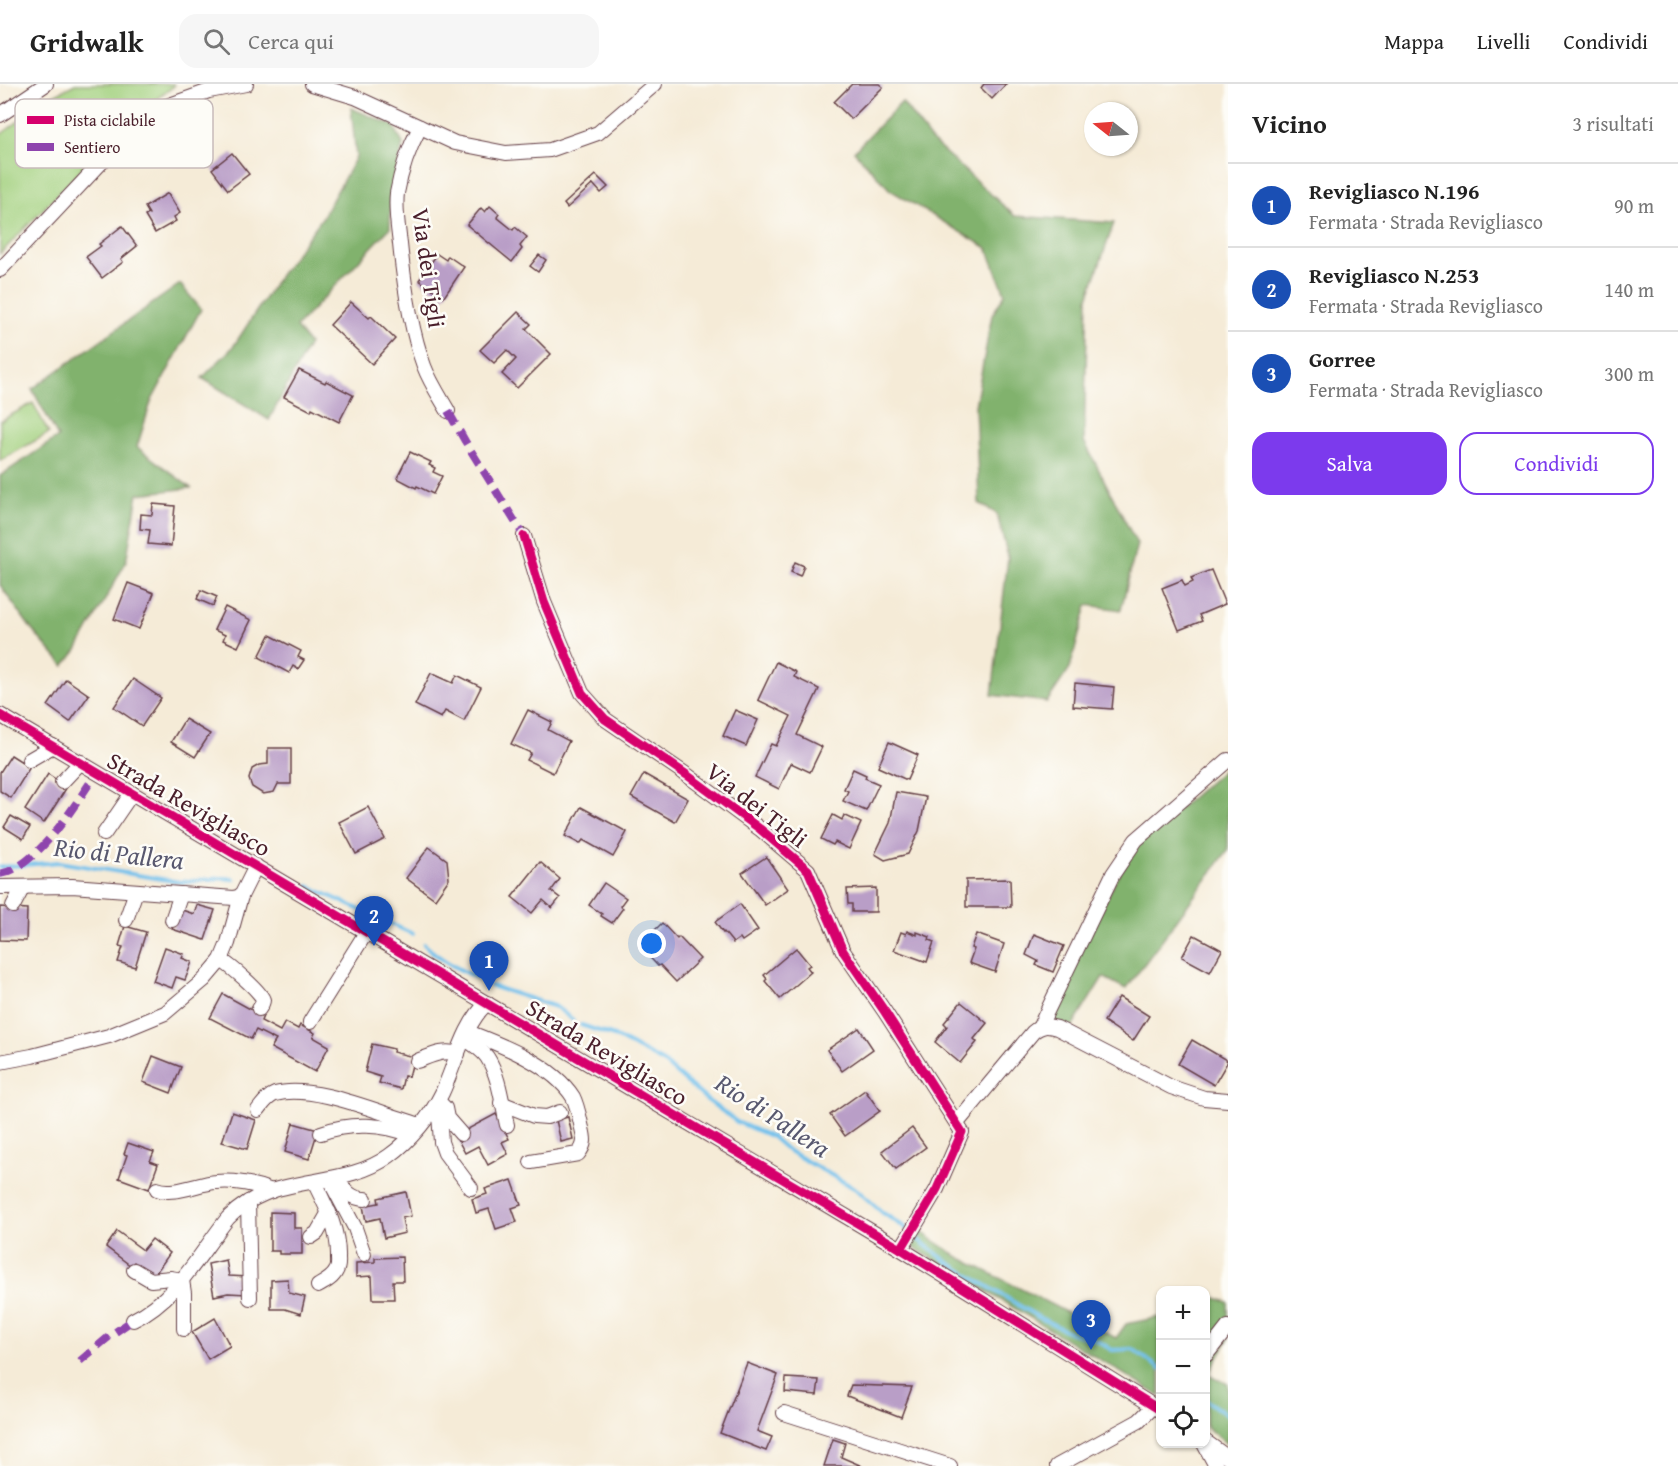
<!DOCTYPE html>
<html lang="it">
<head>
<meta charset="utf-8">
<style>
	:root { --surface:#fff; --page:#f6f6f6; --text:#222; --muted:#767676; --line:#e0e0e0; --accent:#7c3aed }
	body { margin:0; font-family:"Gentium Book Plus",serif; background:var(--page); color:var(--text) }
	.controls { position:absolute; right:18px; bottom:18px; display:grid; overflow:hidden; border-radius:12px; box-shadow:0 2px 4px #0004 }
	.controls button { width:54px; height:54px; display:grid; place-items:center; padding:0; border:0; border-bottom:2px solid var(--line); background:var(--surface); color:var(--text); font:30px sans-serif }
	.compass { position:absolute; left:1084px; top:18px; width:54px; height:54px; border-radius:50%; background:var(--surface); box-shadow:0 2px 4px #0004; rotate:287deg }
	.you { position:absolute; left:652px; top:860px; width:21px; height:21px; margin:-15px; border:4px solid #fff; border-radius:50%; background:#1a73e8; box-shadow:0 0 0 9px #1a73e833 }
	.badge { display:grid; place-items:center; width:39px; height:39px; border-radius:50%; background:var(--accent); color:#fff; font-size:20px; font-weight:700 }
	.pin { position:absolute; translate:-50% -50px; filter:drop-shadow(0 2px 3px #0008) }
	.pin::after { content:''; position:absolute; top:32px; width:21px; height:18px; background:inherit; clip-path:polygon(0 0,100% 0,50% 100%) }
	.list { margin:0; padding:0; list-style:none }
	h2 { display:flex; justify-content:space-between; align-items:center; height:78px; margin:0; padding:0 24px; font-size:26px }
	h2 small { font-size:20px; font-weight:400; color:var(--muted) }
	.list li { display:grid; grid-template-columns:39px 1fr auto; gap:18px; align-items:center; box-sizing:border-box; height:84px; padding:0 24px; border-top:2px solid var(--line) }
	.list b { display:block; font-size:22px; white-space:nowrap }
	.list p { margin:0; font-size:20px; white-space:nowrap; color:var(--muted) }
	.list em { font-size:20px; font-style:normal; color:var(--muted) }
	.actions { display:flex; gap:12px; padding:18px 24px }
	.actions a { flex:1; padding:14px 0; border:2px solid var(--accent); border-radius:18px; text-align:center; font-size:21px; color:var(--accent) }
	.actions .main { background:var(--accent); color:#fff }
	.icon { flex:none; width:33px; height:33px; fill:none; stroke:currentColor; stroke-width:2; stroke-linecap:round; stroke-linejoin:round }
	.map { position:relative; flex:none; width:1228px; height:1382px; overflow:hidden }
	header { display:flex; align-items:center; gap:36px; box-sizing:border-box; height:84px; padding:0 30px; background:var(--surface); border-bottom:2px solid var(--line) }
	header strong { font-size:28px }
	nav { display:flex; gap:33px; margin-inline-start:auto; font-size:21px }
	.search { width:420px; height:54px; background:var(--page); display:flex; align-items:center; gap:15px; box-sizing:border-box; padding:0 21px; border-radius:18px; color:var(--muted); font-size:22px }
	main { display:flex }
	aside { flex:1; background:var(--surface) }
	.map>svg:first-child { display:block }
</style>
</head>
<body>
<header>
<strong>Gridwalk</strong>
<div class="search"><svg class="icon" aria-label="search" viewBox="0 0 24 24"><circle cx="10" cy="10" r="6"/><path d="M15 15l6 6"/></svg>Cerca qui</div>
<nav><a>Mappa</a><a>Livelli</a><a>Condividi</a></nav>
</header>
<main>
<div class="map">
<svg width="1228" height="1382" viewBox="0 0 1228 1382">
	<rect width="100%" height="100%" fill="#fdfcf7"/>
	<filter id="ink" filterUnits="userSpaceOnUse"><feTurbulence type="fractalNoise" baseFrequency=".0167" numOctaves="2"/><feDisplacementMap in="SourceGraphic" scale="12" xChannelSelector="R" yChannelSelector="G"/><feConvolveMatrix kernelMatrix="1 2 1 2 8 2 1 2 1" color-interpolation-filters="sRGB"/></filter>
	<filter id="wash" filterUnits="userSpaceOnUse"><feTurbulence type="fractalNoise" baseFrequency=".008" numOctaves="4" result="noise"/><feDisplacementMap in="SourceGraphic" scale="24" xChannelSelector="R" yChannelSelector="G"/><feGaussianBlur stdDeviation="1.35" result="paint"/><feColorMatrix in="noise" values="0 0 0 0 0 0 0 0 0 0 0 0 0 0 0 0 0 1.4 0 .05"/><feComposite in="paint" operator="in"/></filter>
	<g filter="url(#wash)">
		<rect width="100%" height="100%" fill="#f5ebd7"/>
		<g fill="#a2d07e" stroke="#767854" stroke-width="1.5">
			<polygon points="75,0 174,0 174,2 133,32 0,170 0,51 52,12"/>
			<polygon points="33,319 49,349 0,377 0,337"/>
		</g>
		<g fill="#81b26d" stroke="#66684c" stroke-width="1.5">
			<polygon points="902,18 931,56 1015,132 1114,139 1088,214 1084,357 1137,460 1121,526 1087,521 1070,584 1047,618 992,611 1008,473 997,430 979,419 975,322 992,231 1005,210 987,164 890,106 854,67"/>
			<polygon points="351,24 394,42 403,60 391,112 390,144 296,243 309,260 269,336 202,294 233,263 278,194 322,134 356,73"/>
			<polygon points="180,200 201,225 151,318 137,363 191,404 138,410 126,478 77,566 64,582 32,546 0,501 0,392 58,353 32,305"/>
			<polygon points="1228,682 1228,766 1126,905 1103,893 1071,945 1048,935 1116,795 1138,760"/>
			<polygon points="917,1145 957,1172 1116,1254 1126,1240 1160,1233 1160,1312 908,1160"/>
			<polygon points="1209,1212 1228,1218 1228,1239 1206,1265 1206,1214"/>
			<polygon points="1228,1253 1228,1256 1208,1290 1228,1300 1228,1361 1206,1343 1206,1278"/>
		</g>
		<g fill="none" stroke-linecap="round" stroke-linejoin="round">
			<g stroke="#72c1ec" stroke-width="4">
				<polyline points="0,783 59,778 180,798 223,794 234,795"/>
				<polyline points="308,802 413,850"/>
				<path d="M424,860c16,16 36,26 57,36"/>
				<polyline points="491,902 556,923 573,936"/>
				<polyline points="581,941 614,952 663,978 707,1016 737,1038 772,1053 787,1066 856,1105 883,1129 907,1145"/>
				<polyline points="916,1154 949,1179 1038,1233 1071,1249 1096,1256 1112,1266 1133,1265 1160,1285"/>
				<polyline points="1206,1316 1228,1332"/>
			</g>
		</g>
		<g id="blocks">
			<g fill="#b99ec7">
				<polygon points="852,0 879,0 883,3 851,35 834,18"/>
				<polygon points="984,0 1006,0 992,15 981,4"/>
				<polygon points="232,69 249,90 228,106 212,85"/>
				<polygon points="596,91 608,103 601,109 593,100 567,124 564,120"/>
				<polygon points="168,109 180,129 174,133 176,137 155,149 145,132 149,130 145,123"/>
				<polygon points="490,122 499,130 497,133 513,146 515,143 527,153 520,162 522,165 512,178 467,141 481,124 485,128"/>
				<polygon points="122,142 137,162 121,175 123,178 102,194 86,173 101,162 99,160"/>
				<polygon points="437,170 446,176 448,172 464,183 444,213 419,196"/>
				<polygon points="539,171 546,176 538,188 530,182"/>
				<polygon points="351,218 369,234 371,232 395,255 372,280 330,241"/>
				<polygon points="518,228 531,240 526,245 551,270 517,304 502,290 516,275 507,266 494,279 480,266"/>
				<polygon points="299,286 325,299 326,297 353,311 339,338 312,324 311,327 284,313"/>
				<polygon points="410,368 431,378 429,381 435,384 433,388 442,392 433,410 417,402 416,404 397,394"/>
				<polygon points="153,420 175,422 171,462 148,460 150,446 140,445 141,430 152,431"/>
				<polygon points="795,478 804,482 800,492 791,488"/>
				<polygon points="1211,486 1225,520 1199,531 1202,537 1179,546 1162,504 1182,496 1185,502 1193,498 1191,494"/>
				<polygon points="128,499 154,509 139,545 114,535"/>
				<polygon points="201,506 217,513 213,522 197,515"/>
				<polygon points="225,523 251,536 238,563 223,556 225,551 214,546"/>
				<polygon points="270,551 301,567 298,573 304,576 298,585 293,582 289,589 259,573"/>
				<polygon points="776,578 796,588 794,593 819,605 797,651 822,663 810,688 791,679 779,705 755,693 771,660 776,662 791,632 758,616"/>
				<polygon points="431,589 453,599 457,591 481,603 464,637 445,627 441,634 415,621"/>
				<polygon points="66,595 89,611 70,638 48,622"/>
				<polygon points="133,595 161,614 142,642 114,623"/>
				<polygon points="1075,599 1114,603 1112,625 1073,622"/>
				<polygon points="528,626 552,638 548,646 569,657 553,689 527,676 531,669 511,660"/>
				<polygon points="735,626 758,636 746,662 723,652"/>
				<polygon points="185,635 210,650 195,673 171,658"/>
				<polygon points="889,658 918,671 907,696 878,683"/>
				<polygon points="268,664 291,664 291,700 278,700 274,708 263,710 252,703 249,695 252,685 259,681 268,680"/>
				<polygon points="11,671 30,683 11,714 0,707 0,688"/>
				<polygon points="853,685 866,691 865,694 879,700 866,727 843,717 848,707 844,705"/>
				<polygon points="48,690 67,703 44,739 25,726"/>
				<polygon points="644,690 688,715 675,738 631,713"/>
				<polygon points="896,708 926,713 919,747 908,770 885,776 875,770 890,739"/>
				<polygon points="368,723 385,755 356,770 339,738"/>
				<polygon points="581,723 627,748 613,773 583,756 580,760 565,752"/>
				<polygon points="833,731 842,736 844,731 861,739 849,765 835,758 833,761 821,755"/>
				<polygon points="11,732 30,743 23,755 4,743"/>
				<polygon points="429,763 447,776 449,795 435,815 406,794"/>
				<polygon points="766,773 788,805 765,821 742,789"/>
				<polygon points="540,778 560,795 551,807 560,814 552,824 543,816 532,829 512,813"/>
				<polygon points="1010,795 1011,823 966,823 966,796"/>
				<polygon points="604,799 626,814 620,822 623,824 612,839 601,832 602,830 589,821"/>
				<polygon points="876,804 876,828 852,828 852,820 848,820 847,805"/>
				<polygon points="740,820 758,846 742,857 740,854 733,859 724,848 723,849 715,838"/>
				<polygon points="197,821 215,826 205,856 172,845 179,825 194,830"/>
				<polygon points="0,823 27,825 26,857 0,856"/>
				<polygon points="662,839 677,855 679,853 700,875 676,898 660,881 658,882 639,862"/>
				<polygon points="125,842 146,848 135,883 118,878 123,863 119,862"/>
				<polygon points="907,847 917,851 917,848 930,853 929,856 934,858 927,878 894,866 901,848 906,850"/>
				<polygon points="976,850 1004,860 995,888 969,879 974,865 971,864"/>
				<polygon points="1034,850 1064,862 1053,888 1036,881 1038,877 1026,871"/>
				<polygon points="1194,851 1222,866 1210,888 1182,873"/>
				<polygon points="165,863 184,870 182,874 192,878 185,896 176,893 172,904 153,897"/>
				<polygon points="796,864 810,881 807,883 811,888 780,915 765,897 767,895 764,891"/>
				<polygon points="223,910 263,932 261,937 280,947 285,938 298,945 300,941 315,949 313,953 329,962 315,988 271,964 276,956 256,946 251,955 210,934"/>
				<polygon points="1119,913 1149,932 1133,957 1104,937"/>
				<polygon points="961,918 987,939 974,955 977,958 960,979 935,958 947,942 944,939"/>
				<polygon points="859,944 873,965 842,987 827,966"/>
				<polygon points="1192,956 1228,977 1214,1001 1178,980"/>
				<polygon points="372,960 394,965 393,968 414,973 409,993 404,992 401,1005 379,999 381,993 365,988"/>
				<polygon points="153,972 181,983 171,1009 143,998"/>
				<polygon points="865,1006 880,1027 845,1052 830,1031"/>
				<polygon points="232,1028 256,1036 247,1065 222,1058"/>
				<polygon points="496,1030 509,1055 502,1058 508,1070 488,1081 478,1062 465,1069 458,1056 468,1050 466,1046"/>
				<polygon points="568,1033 573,1055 561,1058 556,1036"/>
				<polygon points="293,1039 318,1046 309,1075 285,1068"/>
				<polygon points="912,1044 926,1063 896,1085 882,1067"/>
				<polygon points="128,1059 154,1068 150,1077 158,1080 149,1105 119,1094 127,1071 124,1070"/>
				<polygon points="512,1096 521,1121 512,1124 517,1138 496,1145 489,1125 476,1129 472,1115 487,1110 485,1105"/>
				<polygon points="406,1108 411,1132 402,1134 405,1149 384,1154 380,1134 366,1137 363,1122 379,1119 378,1114"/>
				<polygon points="270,1128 294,1129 294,1144 302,1144 302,1170 279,1170 279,1167 270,1167"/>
				<polygon points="117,1147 143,1166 152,1155 170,1169 153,1193 134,1178 131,1182 106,1163"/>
				<polygon points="402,1173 403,1197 393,1197 394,1215 373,1215 372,1192 356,1193 356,1179 375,1178 375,1174"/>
				<polygon points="226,1176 229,1192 248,1193 247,1210 228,1209 214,1212 208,1180"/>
				<polygon points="288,1195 289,1209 305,1213 301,1230 285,1225 271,1225 271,1196"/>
				<polygon points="215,1234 230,1262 208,1275 192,1248"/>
				<polygon points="747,1279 778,1291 757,1347 772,1353 766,1367 720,1349"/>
				<polygon points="786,1294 819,1296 817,1311 785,1308"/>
				<polygon points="851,1301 912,1303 901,1333 847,1312"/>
				<polygon points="833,1355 845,1359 841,1373 862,1382 824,1382"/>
			</g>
		</g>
	</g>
	<g filter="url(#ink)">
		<use href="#blocks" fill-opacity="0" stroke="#643e45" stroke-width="1.5"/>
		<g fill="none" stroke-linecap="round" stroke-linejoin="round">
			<defs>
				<g id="minor">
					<polyline points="312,0 355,13 455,59 506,69 550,66 598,49 655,0"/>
					<polyline points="0,31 46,0"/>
					<path d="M420,43c-11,21 -19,43 -23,66 -2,16 1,34 3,51 4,40 10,84 24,122 6,16 16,31 24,45"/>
					<polyline points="0,186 114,65 161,24 209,7 246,0"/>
					<polyline points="524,452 544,518 582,609 605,635 687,691 760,745 808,786 843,867 885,928 962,1048 937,1105 901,1165"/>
					<polyline points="0,631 901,1165 1160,1326"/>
					<polyline points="29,676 53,662"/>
					<polyline points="62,698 81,678"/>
					<polyline points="104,750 132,709"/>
					<polyline points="0,803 72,802 234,814 241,812"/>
					<polyline points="13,822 23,803"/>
					<polyline points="126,836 136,807"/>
					<polyline points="172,836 181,810"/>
					<path d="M221,876c8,5 41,32 42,40 0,3 -2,6 -4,9"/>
					<polyline points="310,938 367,847"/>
					<polyline points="1040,942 1113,790 1136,756 1228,676"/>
					<path d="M468,948c34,13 85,33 105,65 4,8 6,18 8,27 3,13 6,19 -3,30l-47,8"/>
					<path d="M465,955c8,5 16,10 22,18 12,18 15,46 20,68"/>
					<path d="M417,977c14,-5 26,-12 41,-7"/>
					<polyline points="0,978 32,972 109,952 165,929 204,896 221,876 228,859 241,812 256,782"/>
					<polyline points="438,1017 441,1058 445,1069 471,1104"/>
					<polyline points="501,1019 534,1032 547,1033 560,1028"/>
					<polyline points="441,1020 445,1024 447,1034 461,1050"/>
					<path d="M258,1026c5,-6 9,-13 17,-16 39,-11 106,20 146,31"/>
					<path d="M957,1039l76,-91c9,-7 14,-7 24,-4l114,59 33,11 24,2"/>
					<path d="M321,1049c29,-11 63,-9 90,2"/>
					<polyline points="329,1095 355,1144 364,1170"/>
					<path d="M336,1095c8,10 15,20 29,20"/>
					<path d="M314,1098c12,24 25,48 24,76 0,4 1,9 -2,13 -3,7 -11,11 -18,15"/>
					<path d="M157,1105c16,7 42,-6 59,-7 20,-2 38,2 56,9"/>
					<polyline points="248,1118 250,1214"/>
					<polyline points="311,1153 317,1149 329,1128"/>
					<polyline points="134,1186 151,1196 171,1194 182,1196 184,1209 184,1245"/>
					<path d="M133,1236c44,-21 66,-66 95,-102 12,-12 27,-21 43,-27 39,-13 84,-10 118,-35 21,-15 42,-40 53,-63 14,-30 21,-67 45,-90"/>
					<polyline points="1206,1271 1228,1243"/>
					<polyline points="784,1329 950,1382"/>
					<polyline points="1206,1358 1228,1374"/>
					<polyline points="1204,1360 1216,1382"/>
					<polyline points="1057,1382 1139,1337 1154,1322"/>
				</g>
			</defs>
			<use href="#minor" stroke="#643e45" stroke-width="16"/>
			<use href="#minor" stroke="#fff" stroke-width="14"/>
			<g stroke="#8e44ad" stroke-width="8" stroke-dasharray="15 8" stroke-linecap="butt">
				<polyline points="448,327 465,357 524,452"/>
				<path d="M0,790c37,-6 77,-72 97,-102"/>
				<polyline points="80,1277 111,1251 133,1236"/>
			</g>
			<defs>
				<g id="cycleway">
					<polyline points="524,452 544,518 582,609 605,635 687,691 760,745 808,786 843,867 885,928 962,1048 937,1105 901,1165"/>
					<polyline points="0,631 901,1165 1160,1326"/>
				</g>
			</defs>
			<use href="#cycleway" stroke="#fdfcf7" stroke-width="13"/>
			<use href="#cycleway" stroke="#d6006c" stroke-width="9"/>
		</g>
	</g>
	<g text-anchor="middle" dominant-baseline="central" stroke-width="5" stroke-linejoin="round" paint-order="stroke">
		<g font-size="24" fill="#4a1f2b" stroke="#fdfcf7">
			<text transform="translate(429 184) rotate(82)">Via dei Tigli</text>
			<text transform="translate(189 720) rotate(30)">Strada Revigliasco</text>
			<text transform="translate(757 721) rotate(38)">Via dei Tigli</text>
			<text transform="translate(607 968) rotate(31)">Strada Revigliasco</text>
		</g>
		<g font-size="26" font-style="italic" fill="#58586f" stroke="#fdfcf7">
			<text transform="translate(119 769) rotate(6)">Rio di Pallera</text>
			<text transform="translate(773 1031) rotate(33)">Rio di Pallera</text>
		</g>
	</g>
	<rect x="15" y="15" width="198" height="69" rx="9" fill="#fdfcf7" stroke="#c7baba" stroke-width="1.5"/>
	<rect x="27" y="32" width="27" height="8" fill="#d6006c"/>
	<rect x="27" y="59" width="27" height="8" fill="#8e44ad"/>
	<g font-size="16" fill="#4a1f2b">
		<text x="64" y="42">Pista ciclabile</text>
		<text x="64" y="69">Sentiero</text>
	</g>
</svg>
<div class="controls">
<button>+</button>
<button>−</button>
<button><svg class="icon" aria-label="locate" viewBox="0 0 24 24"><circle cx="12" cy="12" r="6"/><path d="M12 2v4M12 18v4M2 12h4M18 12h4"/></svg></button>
</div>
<svg class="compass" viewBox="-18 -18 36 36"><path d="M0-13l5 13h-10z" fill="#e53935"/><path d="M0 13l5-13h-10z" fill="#767676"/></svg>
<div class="you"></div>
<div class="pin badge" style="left:489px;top:907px;background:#1a4fb4">1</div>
<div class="pin badge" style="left:374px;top:862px;background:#1a4fb4">2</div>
<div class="pin badge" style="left:1091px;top:1266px;background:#1a4fb4">3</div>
</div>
<aside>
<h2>Vicino<small>3 risultati</small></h2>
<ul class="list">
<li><span class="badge" style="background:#1a4fb4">1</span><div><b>Revigliasco N.196</b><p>Fermata · Strada Revigliasco</p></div><em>90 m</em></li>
<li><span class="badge" style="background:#1a4fb4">2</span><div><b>Revigliasco N.253</b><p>Fermata · Strada Revigliasco</p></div><em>140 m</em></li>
<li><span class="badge" style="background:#1a4fb4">3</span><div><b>Gorree</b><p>Fermata · Strada Revigliasco</p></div><em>300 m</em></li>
</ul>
<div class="actions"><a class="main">Salva</a><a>Condividi</a></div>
</aside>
</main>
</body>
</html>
